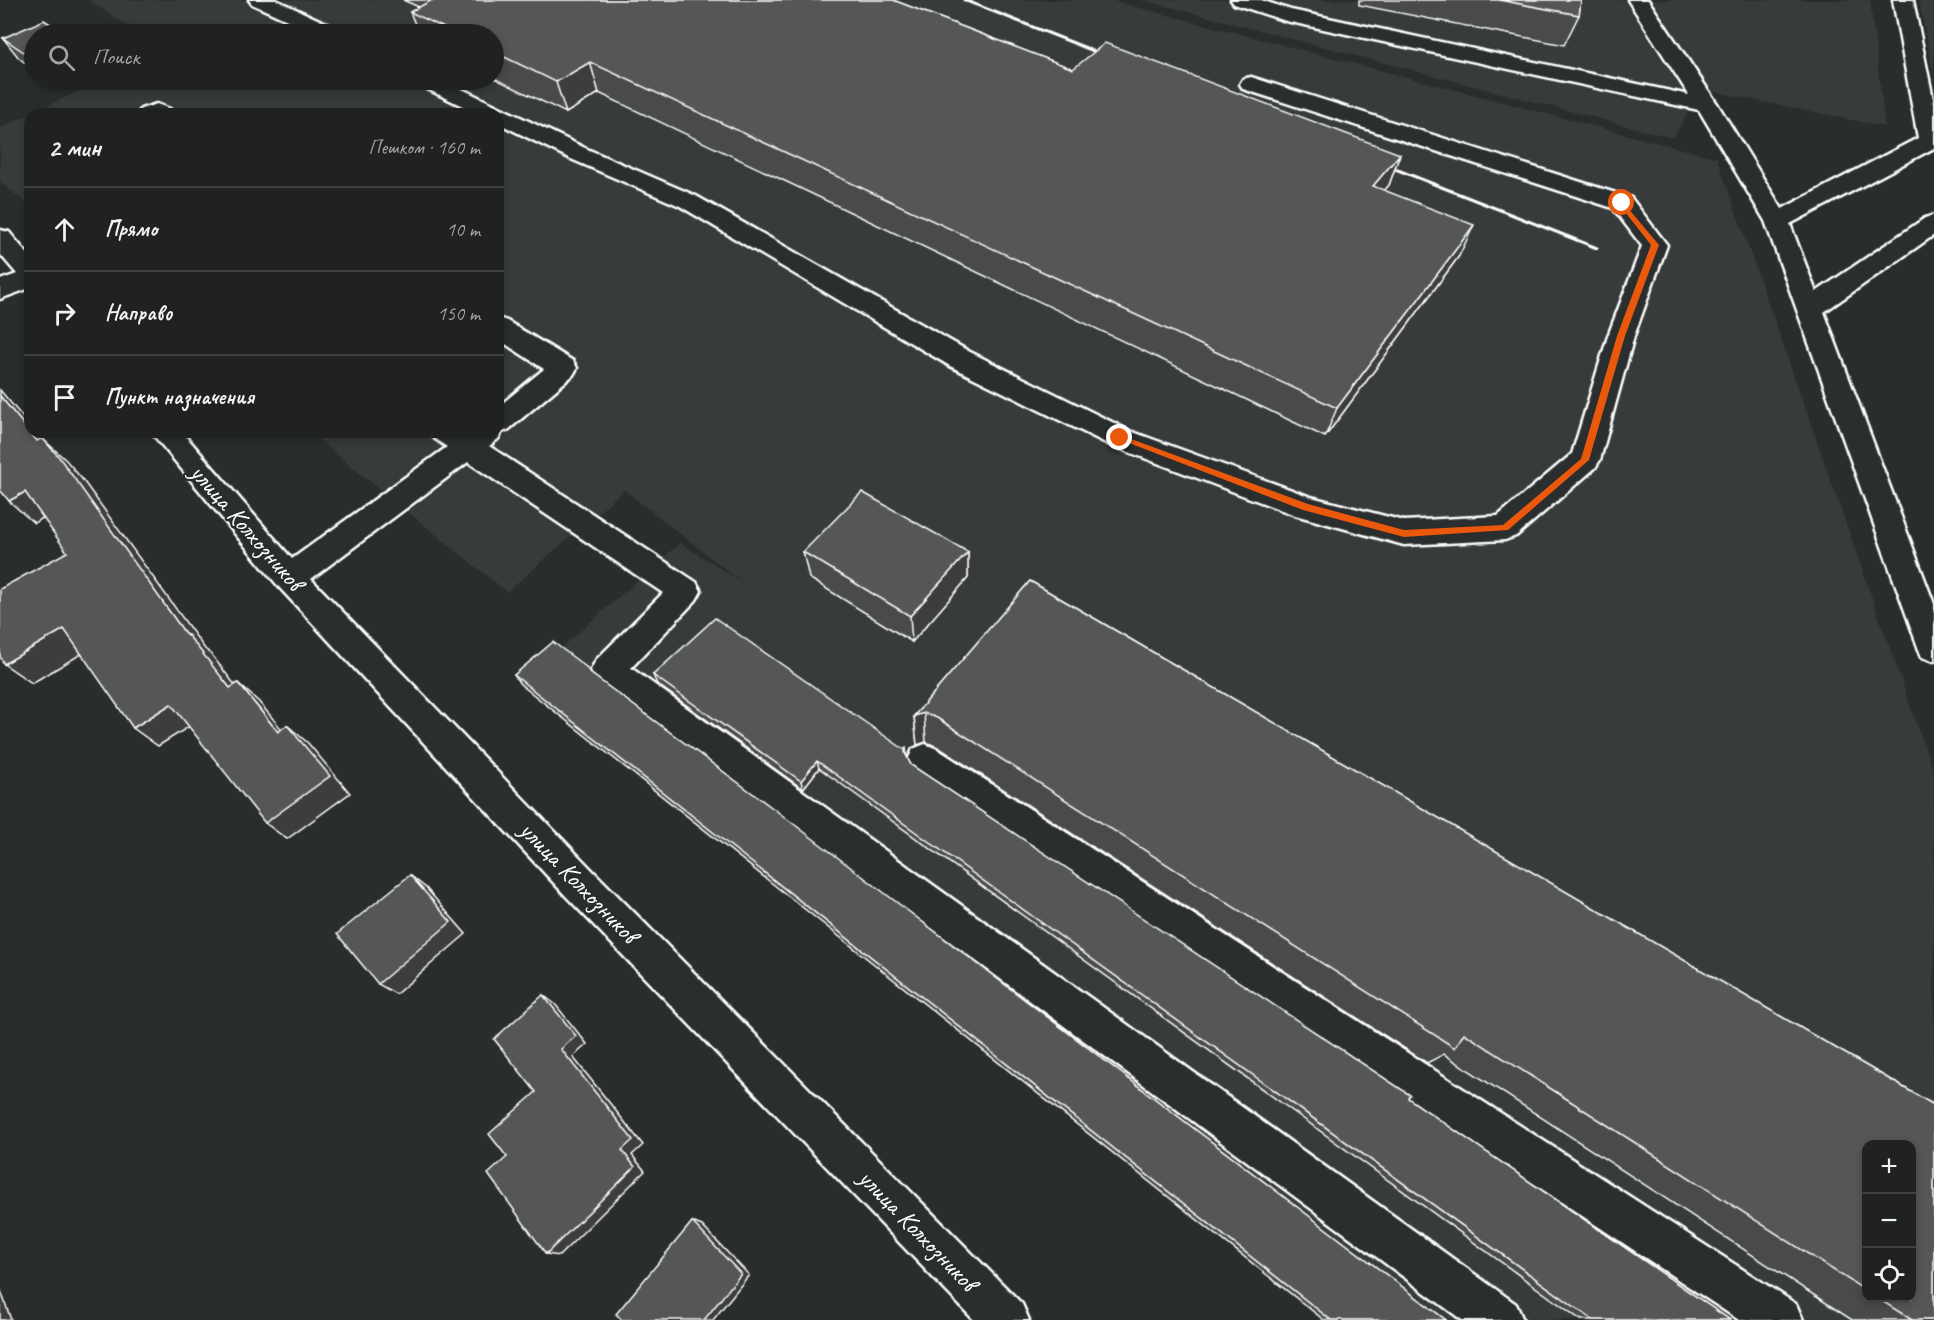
<!DOCTYPE html>
<html lang="ru">
<head>
<meta charset="utf-8">
<style>
	:root { --surface:#202222; --page:#2d2f2f; --text:#f1f3f6; --muted:#a2a4a5; --line:#3d3f40 }
	body { margin:0; font-family:Caveat,sans-serif; background:var(--page); color:var(--text) }
	.controls { position:absolute; right:18px; bottom:18px; display:grid; overflow:hidden; border-radius:12px; box-shadow:0 3px 9px #0003 }
	.controls button { width:54px; height:54px; display:grid; place-items:center; padding:0; border:0; border-bottom:2px solid var(--line); background:var(--surface); color:var(--text); font:30px sans-serif }
	.stop { position:absolute; width:18px; height:18px; margin:-14px; border:4px solid #ea580c; border-radius:50%; background:#fff }
	.stop.end { background:#ea580c; border-color:#fff; box-shadow:0 2px 6px #0008 }
	.list { margin:0; padding:0; list-style:none }
	h2 { display:flex; justify-content:space-between; align-items:center; height:78px; margin:0; padding:0 24px; font-size:26px }
	h2 small { font-size:20px; font-weight:400; color:var(--muted) }
	.list li { display:grid; grid-template-columns:39px 1fr auto; gap:18px; align-items:center; box-sizing:border-box; height:84px; padding:0 24px; border-top:2px solid var(--line) }
	.list b { display:block; font-size:22px; white-space:nowrap }
	.list em { font-size:20px; font-style:normal; color:var(--muted) }
	.icon { flex:none; width:33px; height:33px; fill:none; stroke:currentColor; stroke-width:2; stroke-linecap:round; stroke-linejoin:round }
	.map { position:relative; flex:none; width:1934px; height:1320px; overflow:hidden }
	.search { position:absolute; background:var(--surface); box-shadow:0 3px 9px #0003; left:24px; top:24px; width:480px; height:66px; display:flex; align-items:center; gap:15px; box-sizing:border-box; padding:0 21px; border-radius:33px; color:var(--muted); font-size:22px }
	.panel { position:absolute; background:var(--surface); box-shadow:0 3px 9px #0003; left:24px; top:108px; width:480px; height:330px; border-radius:18px }
	.map>svg:first-child { display:block }
</style>
</head>
<body>
<div class="map">
<svg width="1934" height="1320" viewBox="0 0 1934 1320">
	<rect width="100%" height="100%" fill="#2a2d2e"/>
	<filter id="ink" filterUnits="userSpaceOnUse"><feTurbulence type="fractalNoise" baseFrequency=".0167" numOctaves="2"/><feDisplacementMap in="SourceGraphic" scale="12" xChannelSelector="R" yChannelSelector="G"/><feConvolveMatrix kernelMatrix="1 2 1 2 8 2 1 2 1" color-interpolation-filters="sRGB"/></filter>
	<g filter="url(#ink)">
		<g fill="#373a3b" fill-rule="evenodd">
			<path d="M88,0h1022l607,158 217,615v547h-610l-804,-636 160,-141 62,39 -118,-92 -117,102 -198,-160h189v-318h-468v92l-30,-24v-54l102,-48h392v-46h-354zM1866,1144h46v154h-46z"/>
			<polygon points="1143,0 1870,0 1885,127 1702,89 1673,138"/>
			<polygon points="1919,0 1934,0 1934,77"/>
		</g>
		<g fill="none" stroke-linecap="round" stroke-linejoin="round">
			<defs>
				<g id="minor">
					<polygon points="249,0 276,0 341,30 344,34 318,34 252,4"/>
					<polygon points="1231,0 1261,0 1291,10 1689,95 1628,0 1648,0 1718,105 1782,209 1918,138 1893,0 1913,0 1934,104 1934,148 1790,224 1816,292 1925,218 1934,215 1934,235 1824,312 1934,604 1934,661 1922,657 1918,647 1765,221 1699,110 1286,21 1234,4"/>
					<polygon points="1251,77 1631,198 1667,245 1634,336 1600,460 1595,468 1516,536 1505,540 1404,545 1295,515 1110,445 950,366 680,206 571,159 498,123 498,114 479,114 419,85 416,80 443,80 587,149 696,196 970,352 1130,431 1311,497 1404,521 1498,516 1572,454 1608,336 1642,246 1613,208 1243,89 1240,84 1243,79"/>
					<polygon points="157,104 170,109 173,114 138,114 141,109"/>
					<polygon points="0,230 9,232 30,257 30,288 0,299 0,280 17,274 0,254"/>
					<polygon points="498,318 507,321 573,361 577,368 573,375 508,430 502,432 498,439 489,446 696,582 701,591 696,600 631,668 1516,1304 1523,1320 1462,1320 596,680 591,670 596,660 663,593 468,462 311,579 592,870 1022,1304 1029,1320 974,1320 566,896 279,587 151,432 182,432 292,559 447,447 435,439 431,432 498,432 498,407 544,369 498,339"/>
					<polygon points="925,744 937,749 1796,1304 1803,1320 1739,1320 913,771 908,760 913,749"/>
				</g>
			</defs>
			<use href="#minor" stroke="#fff" stroke-width="5"/>
			<use href="#minor" fill="#2a2d2e" fill-rule="evenodd"/>
			<g stroke="#fff" stroke-width="3">
				<polyline points="964,0 1109,57"/>
				<polyline points="1380,163 1597,248"/>
			</g>
		</g>
		<g fill="#494b4c" stroke="#fff" stroke-width="1.5" fill-rule="evenodd">
			<polygon points="403,0 893,0 1073,69 1400,154 1389,185 1384,190 1459,256 1325,437 599,93 566,113 494,78 494,34 419,34 410,12 419,7"/>
			<polygon points="1359,0 1581,0 1579,15 1564,45 1359,5"/>
			<polygon points="34,34 34,70 19,58 3,38"/>
			<polygon points="803,552 968,552 968,578 912,642 809,578"/>
			<path d="M1030,581l904,524v215h-82l-408,-266 -17,9 -489,-316 -12,-5 -9,3 -3,-29zM1866,1144h45v154h-45z"/>
			<polygon points="590,673 1446,1320 1324,1320 520,684 514,675"/>
			<polygon points="653,675 905,750 906,748 907,757 911,765 1408,1098 1730,1320 1581,1320 819,768 803,789 657,684"/>
		</g>
		<g fill="#3c3d3e" stroke="#fff" stroke-width="1.5">
			<polygon points="590,62 599,93 566,113 556,82"/>
			<polygon points="52,80 67,80 56,85"/>
			<polygon points="1400,154 1389,185 1362,217 1373,186"/>
			<polygon points="1474,225 1459,256 1325,437 1337,408"/>
			<polygon points="0,390 30,426 30,432 35,432 61,463 37,441 0,396"/>
			<polygon points="42,438 66,460 82,479 205,649 211,654 252,707 230,688 187,636"/>
			<polygon points="25,492 50,514 34,523 9,501"/>
			<polygon points="968,552 968,578 912,642 910,616"/>
			<polygon points="64,629 90,649 32,683 4,664"/>
			<polygon points="238,683 259,702 299,750 278,732"/>
			<polygon points="171,704 195,723 158,746 133,728"/>
			<polygon points="924,713 926,742 917,745 914,716"/>
			<polygon points="287,725 308,743 350,793 287,839 265,823"/>
			<polygon points="817,761 819,768 803,789 801,781"/>
			<polygon points="410,875 426,888 466,934 396,994 378,984"/>
			<polygon points="543,995 555,1004 587,1044 573,1057 643,1145 632,1155 645,1171 559,1256 546,1254 622,1150 561,1049"/>
			<polygon points="692,1222 702,1226 749,1275 713,1320 704,1320"/>
			<polygon points="0,1288 11,1320 0,1320"/>
		</g>
		<g fill="#555758" stroke="#fff" stroke-width="1.5">
			<polygon points="432,0 893,0 1073,69 1105,43 1400,154 1373,186 1474,225 1337,408 590,62 556,82 494,52 494,34 457,34 410,12"/>
			<polygon points="1499,0 1581,0 1579,15"/>
			<polygon points="44,20 66,34 34,34 34,59 3,38"/>
			<polygon points="0,396 37,441 42,438 59,457 187,636 188,635 230,688 238,683 278,732 287,725 330,776 265,823 171,704 133,728 64,629 4,664 0,657 0,589 67,552 25,492 9,501 0,490"/>
			<polygon points="862,492 968,552 910,616 803,552"/>
			<polygon points="1030,581 1934,1105 1934,1320 1912,1320 1877,1298 1911,1298 1911,1144 1866,1144 1866,1291 1464,1033 1455,1048 937,718 924,713 914,716"/>
			<polygon points="715,618 905,750 906,748 905,753 911,765 1410,1095 1408,1098 1730,1320 1593,1320 817,761 801,781 653,675"/>
			<polygon points="553,642 586,667 590,673 778,812 1446,1320 1331,1320 514,675"/>
			<polygon points="410,875 451,922 378,984 337,934"/>
			<polygon points="543,995 576,1036 561,1049 633,1140 622,1150 635,1167 546,1254 488,1174 507,1157 489,1134 536,1092 494,1039"/>
			<polygon points="692,1222 741,1274 704,1320 622,1320 616,1314"/>
		</g>
	</g>
	<polygon fill="#ea580c" points="1622,201 1659,245 1625,336 1589,460 1508,530 1404,537 1303,510 1116,438 1123,436 1308,504 1404,530 1503,525 1581,459 1617,336 1651,245 1618,203"/>
	<g text-anchor="middle" dominant-baseline="central" stroke-width="4.5" stroke-linejoin="round" paint-order="stroke">
		<g font-size="26" fill="#fff" stroke="#2a2d2e">
			<text transform="translate(247 527) rotate(49)">улица Колхозников</text>
			<text transform="translate(579 882) rotate(46)">улица Колхозников</text>
			<text transform="translate(918 1230) rotate(46)">улица Колхозников</text>
		</g>
	</g>
</svg>
<div class="controls">
<button>+</button>
<button>−</button>
<button><svg class="icon" aria-label="locate" viewBox="0 0 24 24"><circle cx="12" cy="12" r="6"/><path d="M12 2v4M12 18v4M2 12h4M18 12h4"/></svg></button>
</div>
<div class="stop" style="left:1622px;top:203px"></div>
<div class="stop end" style="left:1120px;top:438px"></div>
<div class="search"><svg class="icon" aria-label="search" viewBox="0 0 24 24"><circle cx="10" cy="10" r="6"/><path d="M15 15l6 6"/></svg>Поиск</div>
<section class="panel">
<h2>2 мин<small>Пешком · 160 m</small></h2>
<ul class="list">
<li><svg class="icon" aria-label="ahead" viewBox="0 0 24 24"><path d="M12 20V5M6 11l6-6 6 6"/></svg><div><b>Прямо</b></div><em>10 m</em></li>
<li><svg class="icon" aria-label="right" viewBox="0 0 24 24"><path d="M7 20v-9h11M14 6l5 5-5 5"/></svg><div><b>Направо</b></div><em>150 m</em></li>
<li><svg class="icon" aria-label="arrive" viewBox="0 0 24 24"><path d="M6 21V4h12l-3 4 3 4H6"/></svg><div><b>Пункт назначения</b></div></li>
</ul>
</section>
</div>
</body>
</html>
